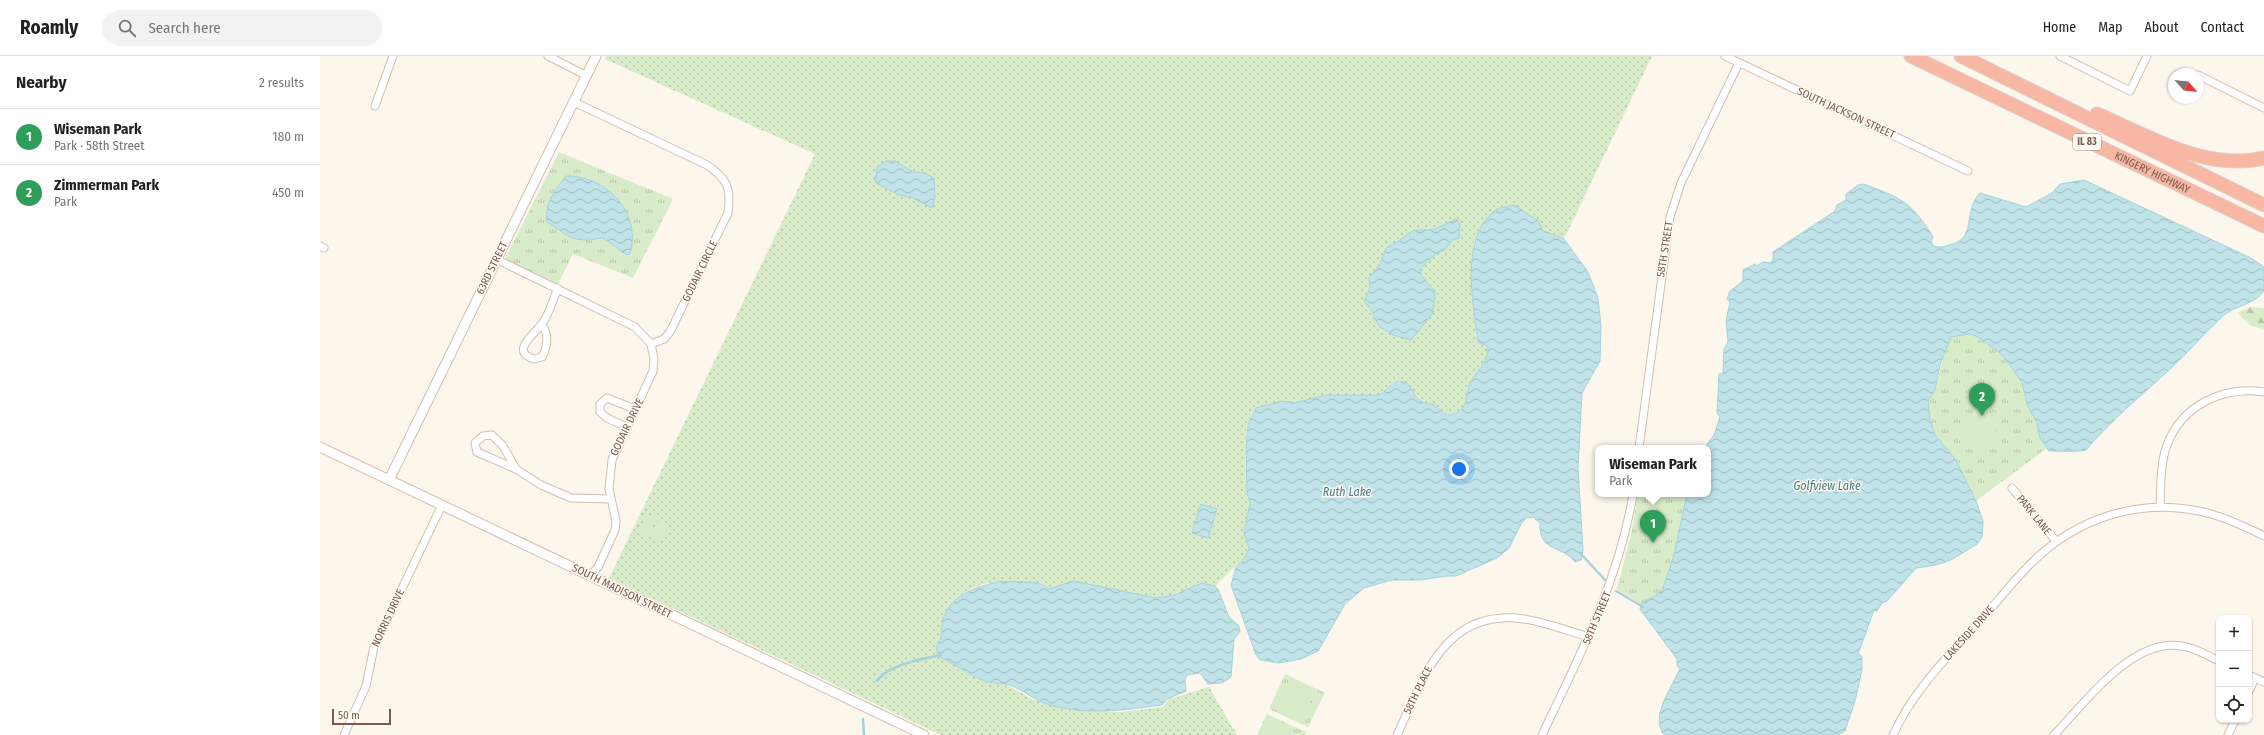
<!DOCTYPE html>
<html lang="en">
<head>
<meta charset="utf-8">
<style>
	:root { --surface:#fff; --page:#f2f2f2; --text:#222; --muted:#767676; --line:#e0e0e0; --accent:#e76f51 }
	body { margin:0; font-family:"Fira Sans Condensed",sans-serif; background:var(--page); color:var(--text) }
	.controls { position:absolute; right:12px; bottom:12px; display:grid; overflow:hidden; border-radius:8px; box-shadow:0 1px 3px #0004 }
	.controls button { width:36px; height:36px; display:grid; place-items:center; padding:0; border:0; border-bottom:1px solid var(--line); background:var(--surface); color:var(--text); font:20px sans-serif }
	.compass { position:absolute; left:1848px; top:12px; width:36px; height:36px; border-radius:50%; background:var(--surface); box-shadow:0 1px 3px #0004; rotate:117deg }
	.scale { position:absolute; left:12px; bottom:10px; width:59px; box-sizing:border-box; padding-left:4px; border:2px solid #7a5c4d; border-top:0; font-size:11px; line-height:14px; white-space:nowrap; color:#7a5c4d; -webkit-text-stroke:3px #fffaf3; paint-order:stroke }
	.you { position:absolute; left:1139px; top:413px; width:14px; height:14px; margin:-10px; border:3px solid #fff; border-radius:50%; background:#1a73e8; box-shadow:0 0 0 6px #1a73e833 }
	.badge { display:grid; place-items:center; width:26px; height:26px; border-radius:50%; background:var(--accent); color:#fff; font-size:13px; font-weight:700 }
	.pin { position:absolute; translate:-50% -33px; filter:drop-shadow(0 1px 2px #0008) }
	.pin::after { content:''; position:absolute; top:21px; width:14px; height:12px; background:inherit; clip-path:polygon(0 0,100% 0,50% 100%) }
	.popup { position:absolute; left:1275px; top:389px; width:116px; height:52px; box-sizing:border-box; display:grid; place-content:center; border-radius:8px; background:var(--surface); filter:drop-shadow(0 1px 3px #0005); font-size:13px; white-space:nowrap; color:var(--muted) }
	.popup b { font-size:15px; color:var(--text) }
	.popup::after { content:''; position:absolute; left:50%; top:100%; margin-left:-8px; border:8px solid transparent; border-top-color:var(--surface) }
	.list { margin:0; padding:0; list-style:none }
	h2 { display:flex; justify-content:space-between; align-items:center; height:52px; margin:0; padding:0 16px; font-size:17px }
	h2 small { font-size:13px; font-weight:400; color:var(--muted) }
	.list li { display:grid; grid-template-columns:26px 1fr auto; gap:12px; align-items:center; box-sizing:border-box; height:56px; padding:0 16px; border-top:1px solid var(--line) }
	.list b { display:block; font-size:15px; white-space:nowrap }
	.list p { margin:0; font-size:13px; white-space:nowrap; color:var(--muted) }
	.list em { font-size:13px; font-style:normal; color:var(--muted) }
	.icon { flex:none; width:22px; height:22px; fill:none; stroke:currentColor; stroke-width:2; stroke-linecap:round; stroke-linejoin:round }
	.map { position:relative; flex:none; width:1944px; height:679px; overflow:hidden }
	header { display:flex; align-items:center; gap:24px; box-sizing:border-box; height:56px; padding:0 20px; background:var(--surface); border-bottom:1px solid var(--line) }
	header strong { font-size:19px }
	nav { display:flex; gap:22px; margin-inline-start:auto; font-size:14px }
	.search { width:280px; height:36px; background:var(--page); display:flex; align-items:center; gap:10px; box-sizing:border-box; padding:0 14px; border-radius:22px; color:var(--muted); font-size:15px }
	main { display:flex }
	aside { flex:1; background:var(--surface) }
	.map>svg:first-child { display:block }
</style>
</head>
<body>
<header>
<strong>Roamly</strong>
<div class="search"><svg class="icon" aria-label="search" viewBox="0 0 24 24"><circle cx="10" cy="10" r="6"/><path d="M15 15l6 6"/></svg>Search here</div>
<nav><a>Home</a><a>Map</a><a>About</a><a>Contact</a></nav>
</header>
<main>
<aside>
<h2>Nearby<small>2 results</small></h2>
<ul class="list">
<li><span class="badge" style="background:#2e9e5b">1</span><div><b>Wiseman Park</b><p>Park · 58th Street</p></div><em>180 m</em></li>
<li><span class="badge" style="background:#2e9e5b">2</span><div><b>Zimmerman Park</b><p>Park</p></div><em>450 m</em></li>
</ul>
</aside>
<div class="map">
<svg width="1944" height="679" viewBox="0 0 1944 679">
	<defs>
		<pattern id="grass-dots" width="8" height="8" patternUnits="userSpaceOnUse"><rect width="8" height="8" fill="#d8ecc9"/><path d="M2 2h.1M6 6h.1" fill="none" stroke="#b4c2a5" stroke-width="1.8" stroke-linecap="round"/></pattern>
		<pattern id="forest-firs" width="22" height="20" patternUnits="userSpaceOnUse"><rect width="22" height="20" fill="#d8ecc9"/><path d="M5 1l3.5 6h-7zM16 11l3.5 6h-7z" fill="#b4c2a5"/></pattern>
		<pattern id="park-tufts" width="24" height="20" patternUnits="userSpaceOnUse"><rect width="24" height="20" fill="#d8ecc9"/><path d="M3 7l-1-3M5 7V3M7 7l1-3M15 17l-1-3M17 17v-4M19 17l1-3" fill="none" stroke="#b4c2a5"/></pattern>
		<pattern id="water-waves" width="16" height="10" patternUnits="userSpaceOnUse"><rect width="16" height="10" fill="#bfe3e8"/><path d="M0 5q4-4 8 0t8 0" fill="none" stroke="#a0bbbe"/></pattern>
	</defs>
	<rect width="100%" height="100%" fill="#fdf6ec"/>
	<path fill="url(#grass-dots)" d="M286,0h1046l-88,183 -66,-29 -16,16 -8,15 -3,44 6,57 11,6c0,17 -14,23 -19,38 -2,6 -2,15 -6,21 -3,5 -10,6 -16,7 -4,-3 -9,-7 -13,-9 -6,-3 -13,-2 -18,-8 -7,-9 -6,-16 -20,-17l-16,15h-55l-30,8 -14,-2 -26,7 -8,16 -2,25 1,45 4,9 -6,29 4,17 -3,8 -30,29 -13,-3 -28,11 -18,4 -84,-17 -23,8 -11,-6 -5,1c-10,-1 -20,-4 -31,-3 -22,1 -49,13 -58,34 -5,10 -1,23 -8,32l3,10 19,8 7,7 20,10 24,4 25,14 15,5 43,6 29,1 42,-5 6,-8 40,-12 28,48h-296l-332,-157 206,-424 -210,-95z"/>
	<polygon fill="url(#forest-firs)" points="1931,251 1944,252 1944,273 1931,270 1917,257"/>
	<g fill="url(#park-tufts)">
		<polygon points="239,96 353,143 313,222 253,198 238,228 185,203"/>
		<polygon points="1636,278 1650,278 1658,281 1679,296 1687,305 1702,327 1707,348 1717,367 1720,382 1727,392 1656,445 1636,404 1615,379 1610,363 1608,345 1615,334 1627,287 1631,281"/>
		<polygon points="1318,438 1367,438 1354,499 1342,535 1321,548 1297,533 1312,474"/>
		<polygon points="965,618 1005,637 988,671 949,653"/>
		<polygon points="947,658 986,676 985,679 937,679"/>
	</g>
	<g fill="#d8ecc9">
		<polygon points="1660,359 1671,364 1676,376 1660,394 1643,372 1649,363"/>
		<polygon points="327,458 337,462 328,482 318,477"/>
		<polygon points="339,463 349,468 340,488 330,483"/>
		<polygon points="970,625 995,637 990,648 964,637"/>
		<polygon points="962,641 988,652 982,664 957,652"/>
		<polygon points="951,665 976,677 975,679 951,679 946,677"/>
	</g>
	<g fill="url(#water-waves)" stroke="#a5d3da">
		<polygon points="566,105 575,105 594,116 605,117 614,122 615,142 612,152 591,141 578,139 555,126 557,111"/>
		<path d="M246,120c41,-1 76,38 64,78l-3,1 -24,-17c-31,5 -31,0 -56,-16 -3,-18 8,-32 19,-46z"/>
		<path d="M1764,124l167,78 13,9v24c-10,14 -28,14 -41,25 -19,17 -35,37 -54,54 -28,26 -58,50 -83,80 -6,2 -28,1 -37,1l-9,-13 -3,-15 -10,-19 -5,-21 -15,-22 -8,-9 -21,-15 -8,-3 -19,3 -11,28 -5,25 -7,11 2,18 5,16 21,25 20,41 7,20 -1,16 -5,7 -26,16 -15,5 -20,3 -29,33 -5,2 -5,8 -3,-1 -16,44 4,2v14l-7,31 -10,30 -7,4h-174c-15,-20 10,-50 16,-67l-3,-2v-7l-37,-50 1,-5 21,-13 12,-36 13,-61h21v-46h-4l10,-13 6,-18 -3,-5 2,-38 4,-1 1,-24 4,-7 -2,-21 4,-19 -3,-3 3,-8 13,-10v-11l12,-6 1,2 7,-4 7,1 3,-3v-8l62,-41 2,-6 9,-5v-6l12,-9 5,-1c37,13 49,18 70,53l-2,4 2,5c6,2 10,1 16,-1 29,-6 13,-34 31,-52l46,14 26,-14 8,-9z"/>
		<path d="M1194,149l25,16 3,9 22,9 24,33 10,26 3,28 -1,35 -18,32 -4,75 5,82 -2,10 -6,2c-14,-18 -36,-9 -35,-39l-7,-6 -7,1 -5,6 -12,24 -12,10 -41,18h-9l-26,4h-29l-28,8 -19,16 -27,47 -17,8 -22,4 -19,-3 -4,-5 -25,-70 5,-18 9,-10 4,-8 -5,-16 6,-30 -3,-9 -1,-46 2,-24 8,-16 26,-7 13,2 30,-8h55l16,-14c19,0 13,13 25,20 4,3 9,2 13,4 4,3 9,7 13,10 6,-1 13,-2 16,-8 4,-6 4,-14 6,-21 5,-15 20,-21 19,-39l-10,-5c-5,-37 -19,-107 18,-132 4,-3 12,-3 18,-5z"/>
		<polygon points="1136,163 1140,167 1139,182 1132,184 1125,194 1115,198 1100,213 1101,219 1115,236 1113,257 1091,284 1076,280 1061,272 1054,262 1053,256 1044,245 1050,232 1049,222 1060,208 1066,192 1074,188 1094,174 1113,174"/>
		<polygon points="881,448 897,453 888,482 872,477"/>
		<path d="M681,525l38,2 10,6 24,-8 83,17 18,-3 28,-12 13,3 3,3 11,28 10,9 1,6 -6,7 -3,38 -9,6 -14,1 -8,-11 -13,2 -2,5 1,11 -19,8 -5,6c-37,5 -78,11 -115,-1 -14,-4 -24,-15 -38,-19 -8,-2 -17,-1 -24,-4 -17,-6 -29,-17 -46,-24l-3,-10c6,-6 5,-15 6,-23 5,-29 34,-37 59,-43z"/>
	</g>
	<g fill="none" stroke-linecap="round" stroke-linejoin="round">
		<g stroke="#a5d3da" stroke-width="2.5">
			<polyline points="1261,498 1286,525"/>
			<polyline points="1296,535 1323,551"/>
			<path d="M557,625c10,-16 45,-22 64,-26"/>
			<polyline points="543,663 544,679"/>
		</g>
		<defs>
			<g id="minor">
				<polyline points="228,0 267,20"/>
				<polyline points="1405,0 1648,115"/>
				<polyline points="1740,0 1810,35 1827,0"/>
				<polyline points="1878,19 1944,52"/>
				<path d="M254,46l133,63c21,14 24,23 21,48l-58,119 -6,7 -13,5"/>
				<polyline points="55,50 73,0"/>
				<polyline points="0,190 4,192"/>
				<polyline points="176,203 315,271 331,288"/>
				<path d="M221,269c9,7 6,23 1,32l-8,2c-24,-7 -1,-24 7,-34 8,-9 12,-26 17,-37"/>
				<polyline points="306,371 287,362 280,356 280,348 287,342 315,353"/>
				<polygon points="172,379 183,390 196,413 157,396 155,387 163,380"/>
				<polyline points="1319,392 1350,161 1361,127 1419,7"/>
				<polyline points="196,413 221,429 251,442 290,443"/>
				<polyline points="1692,432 1736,485"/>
				<path d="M1840,450c1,-20 0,-42 7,-61 15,-40 56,-59 97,-53"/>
				<polyline points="271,519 278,511 295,474 296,465 289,433 292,404 333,315 334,303 331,288"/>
				<polyline points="1929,619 1944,626"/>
				<polyline points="1929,635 1935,622"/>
				<polyline points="24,679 46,630 54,591 122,449"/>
				<path d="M1077,679c25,-53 45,-122 118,-117 25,2 50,12 74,19"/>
				<path d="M1222,679c37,-78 77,-154 91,-241"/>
				<path d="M1573,679c20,-44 55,-79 88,-115 19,-21 37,-46 59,-65 47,-42 110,-58 171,-41 19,5 36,14 53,22"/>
				<path d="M1734,679c31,-32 78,-98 128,-89 13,2 25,9 37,15"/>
				<polyline points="1908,679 1915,664"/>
			</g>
			<g id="tertiary">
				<polyline points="0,391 604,679"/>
				<polyline points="69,424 276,0"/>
			</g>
			<g id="motorway">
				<path id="s1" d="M1591,0l353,170"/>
				<polyline points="1641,0 1944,149"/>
				<path d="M1777,58c51,22 109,58 167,44"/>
			</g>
		</defs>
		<use href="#minor" stroke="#d1beb0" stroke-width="9"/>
		<use href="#tertiary" stroke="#d1beb0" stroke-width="11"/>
		<use href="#motorway" stroke="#dad1cd" stroke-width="15"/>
		<use href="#minor" stroke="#fff" stroke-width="7"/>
		<use href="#tertiary" stroke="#fff" stroke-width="9"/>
		<use href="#motorway" stroke="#f7b7a3" stroke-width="13"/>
	</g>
	<g text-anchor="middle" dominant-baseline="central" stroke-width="3" stroke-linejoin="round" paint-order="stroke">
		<rect fill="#fffaf3" stroke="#a28b7f" stroke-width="1" x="1753" y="78" width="28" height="16" rx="3"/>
		<g font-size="10" font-weight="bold" fill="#7a5c4d">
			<text x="1767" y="86">IL 83</text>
		</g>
		<g font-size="11" fill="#7a5c4d" stroke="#fffaf3">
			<text transform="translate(1526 57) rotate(25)">SOUTH JACKSON STREET</text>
			<text stroke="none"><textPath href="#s1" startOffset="268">KINGERY HIGHWAY</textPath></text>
			<text transform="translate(1345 193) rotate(-81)">58TH STREET</text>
			<text transform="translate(172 212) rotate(-64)">63RD STREET</text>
			<text transform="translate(380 215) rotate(-64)">GODAIR CIRCLE</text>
			<text transform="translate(307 371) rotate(-64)">GODAIR DRIVE</text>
			<text transform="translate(1714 459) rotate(51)">PARK LANE</text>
			<text transform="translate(302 535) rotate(26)">SOUTH MADISON STREET</text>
			<text transform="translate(68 562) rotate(-65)">NORRIS DRIVE</text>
			<text transform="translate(1277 562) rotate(-67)">58TH STREET</text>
			<text transform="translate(1649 577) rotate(-48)">LAKESIDE DRIVE</text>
			<text transform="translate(1098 634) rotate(-64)">58TH PLACE</text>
		</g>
		<g font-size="12" font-style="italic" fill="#437c86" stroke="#fffaf3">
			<text x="1507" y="430">Golfview Lake</text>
			<text x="1027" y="436">Ruth Lake</text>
		</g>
	</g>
</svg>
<div class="controls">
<button>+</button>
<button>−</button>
<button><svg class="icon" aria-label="locate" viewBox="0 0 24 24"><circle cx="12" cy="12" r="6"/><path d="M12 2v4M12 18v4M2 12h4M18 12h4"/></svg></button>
</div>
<svg class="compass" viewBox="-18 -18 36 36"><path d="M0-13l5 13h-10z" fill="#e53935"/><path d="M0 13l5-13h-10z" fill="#767676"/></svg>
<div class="scale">50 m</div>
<div class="you"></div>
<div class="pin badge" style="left:1333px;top:487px;background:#2e9e5b">1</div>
<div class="popup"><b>Wiseman Park</b>Park</div>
<div class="pin badge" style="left:1662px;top:360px;background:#2e9e5b">2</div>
</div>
</main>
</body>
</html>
